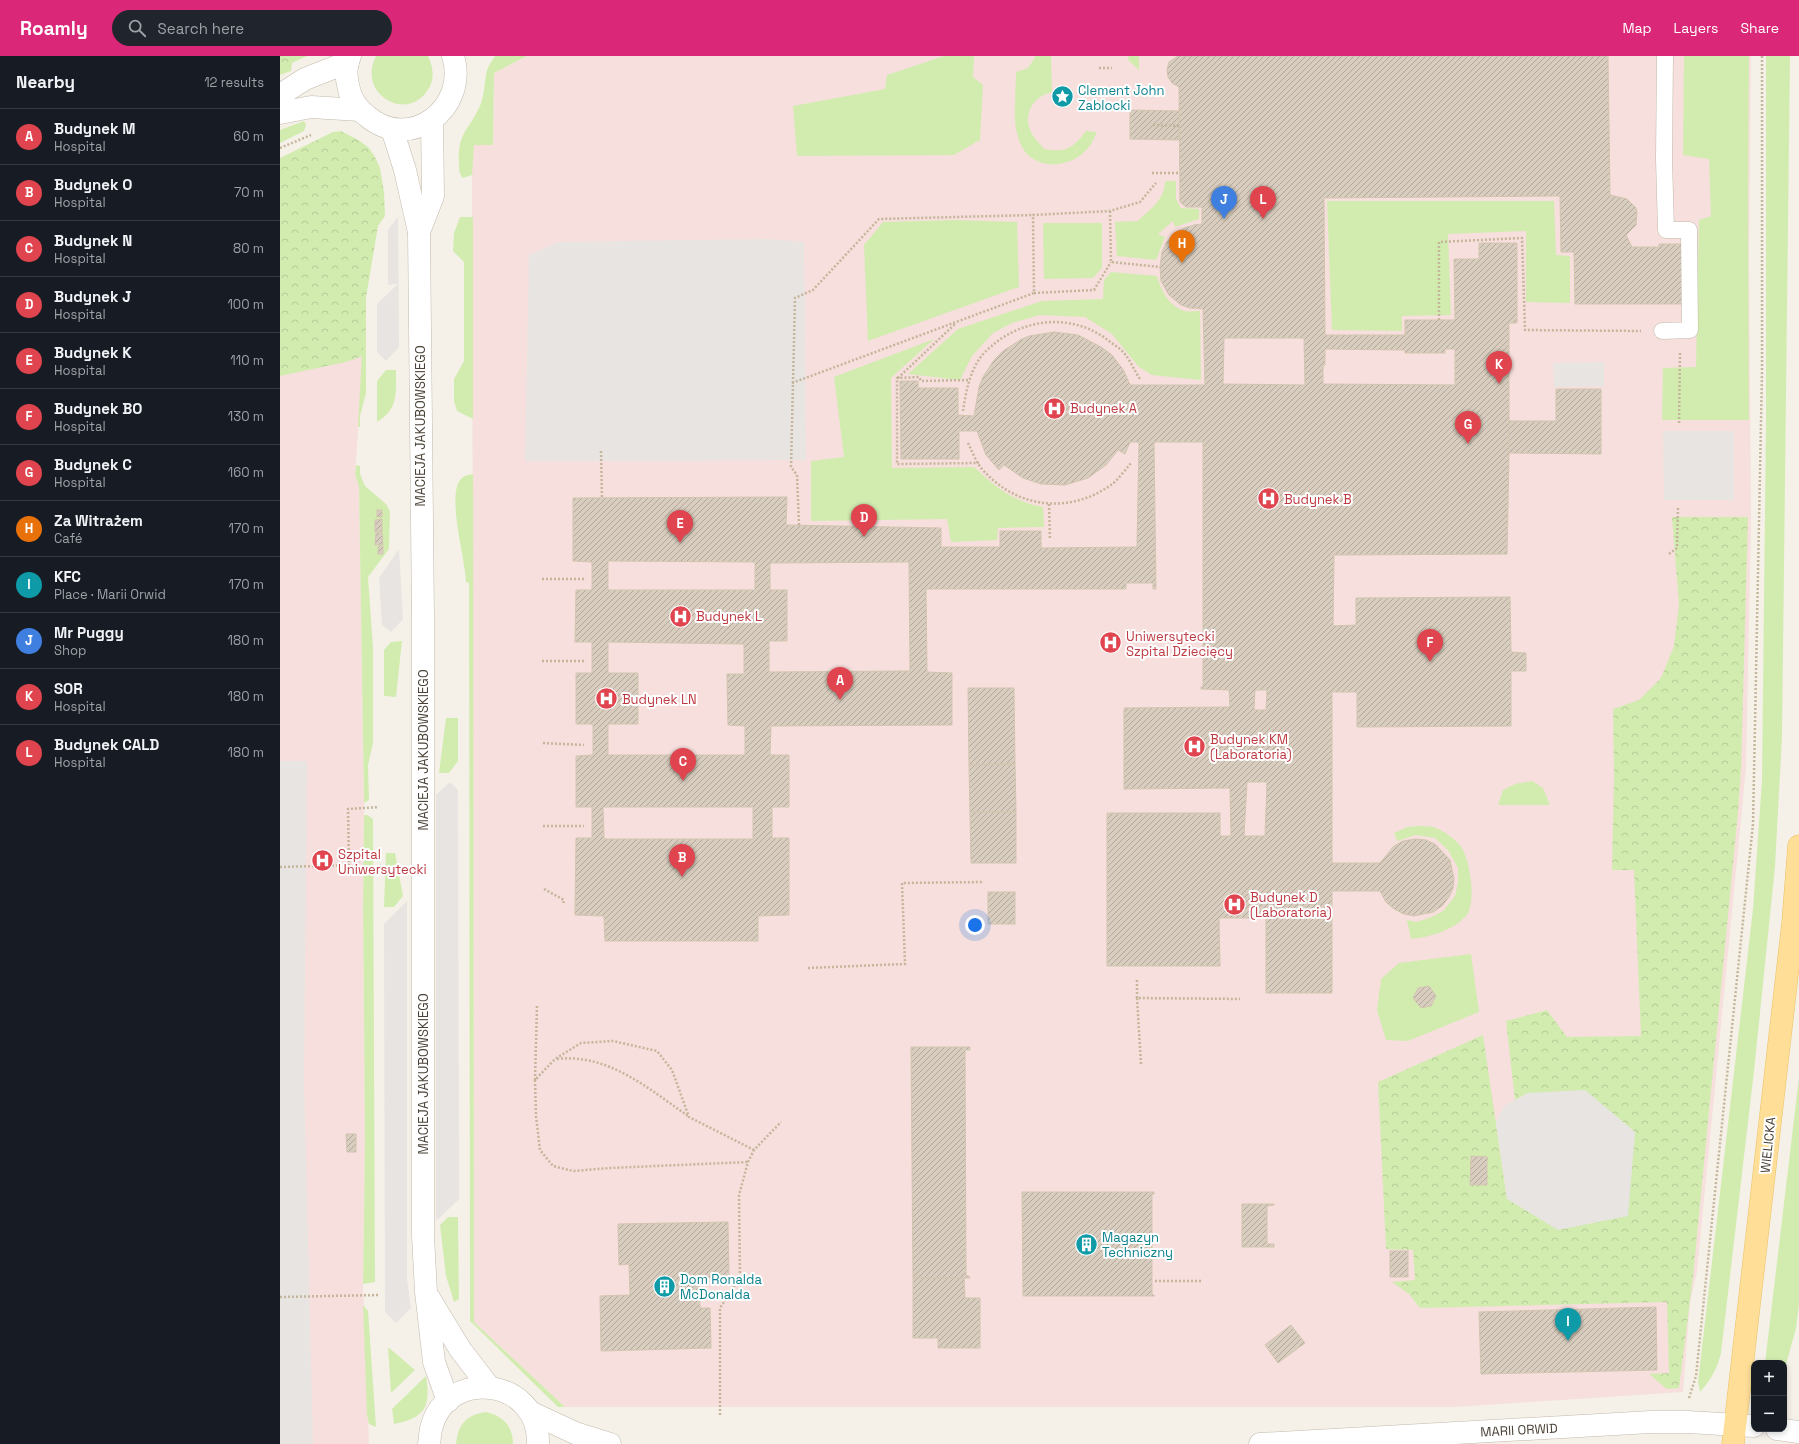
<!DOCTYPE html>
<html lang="en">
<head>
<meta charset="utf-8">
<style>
	:root { --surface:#171b24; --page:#20242c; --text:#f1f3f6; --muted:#9ea1a6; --line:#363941; --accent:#db2777 }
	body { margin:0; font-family:"Space Grotesk",sans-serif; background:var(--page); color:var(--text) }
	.controls { position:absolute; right:12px; bottom:12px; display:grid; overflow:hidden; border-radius:8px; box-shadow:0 2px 6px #0003 }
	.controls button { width:36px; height:36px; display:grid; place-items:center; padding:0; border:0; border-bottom:1px solid var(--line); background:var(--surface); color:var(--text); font:20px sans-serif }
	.you { position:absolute; left:695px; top:869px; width:14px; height:14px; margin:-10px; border:3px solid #fff; border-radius:50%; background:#1a73e8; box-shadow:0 0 0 6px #1a73e833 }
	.badge { display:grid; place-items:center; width:26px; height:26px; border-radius:50%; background:var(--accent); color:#fff; font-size:13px; font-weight:700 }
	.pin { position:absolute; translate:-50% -33px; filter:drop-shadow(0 1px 2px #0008) }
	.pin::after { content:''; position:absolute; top:21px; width:14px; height:12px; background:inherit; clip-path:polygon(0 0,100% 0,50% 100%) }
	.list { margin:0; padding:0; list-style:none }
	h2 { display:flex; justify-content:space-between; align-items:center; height:52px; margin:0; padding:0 16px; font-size:17px }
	h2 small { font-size:13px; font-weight:400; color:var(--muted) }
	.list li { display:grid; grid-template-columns:26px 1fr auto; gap:12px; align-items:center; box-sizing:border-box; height:56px; padding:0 16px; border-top:1px solid var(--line) }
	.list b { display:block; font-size:15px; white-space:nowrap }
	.list p { margin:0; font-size:13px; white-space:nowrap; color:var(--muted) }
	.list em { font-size:13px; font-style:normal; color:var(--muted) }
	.icon { flex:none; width:22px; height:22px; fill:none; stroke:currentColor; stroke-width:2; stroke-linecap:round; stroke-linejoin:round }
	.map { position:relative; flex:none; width:1519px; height:1388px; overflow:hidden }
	header { display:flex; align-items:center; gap:24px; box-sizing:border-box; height:56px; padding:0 20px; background:var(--accent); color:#fff }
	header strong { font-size:19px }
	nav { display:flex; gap:22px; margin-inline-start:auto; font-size:14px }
	.search { width:280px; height:36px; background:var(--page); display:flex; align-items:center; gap:10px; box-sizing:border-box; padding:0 14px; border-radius:22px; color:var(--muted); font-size:15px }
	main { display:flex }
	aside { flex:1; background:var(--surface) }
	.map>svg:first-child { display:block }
</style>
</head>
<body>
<header>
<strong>Roamly</strong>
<div class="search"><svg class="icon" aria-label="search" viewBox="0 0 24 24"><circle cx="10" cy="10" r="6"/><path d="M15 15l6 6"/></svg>Search here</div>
<nav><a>Map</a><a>Layers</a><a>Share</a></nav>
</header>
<main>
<aside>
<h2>Nearby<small>12 results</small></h2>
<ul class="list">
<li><span class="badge" style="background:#e0444e">A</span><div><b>Budynek M</b><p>Hospital</p></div><em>60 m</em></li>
<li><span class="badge" style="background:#e0444e">B</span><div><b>Budynek O</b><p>Hospital</p></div><em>70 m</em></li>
<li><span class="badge" style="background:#e0444e">C</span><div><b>Budynek N</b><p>Hospital</p></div><em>80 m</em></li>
<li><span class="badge" style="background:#e0444e">D</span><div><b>Budynek J</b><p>Hospital</p></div><em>100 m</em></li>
<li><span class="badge" style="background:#e0444e">E</span><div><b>Budynek K</b><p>Hospital</p></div><em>110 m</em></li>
<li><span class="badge" style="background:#e0444e">F</span><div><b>Budynek BO</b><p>Hospital</p></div><em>130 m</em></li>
<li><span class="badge" style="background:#e0444e">G</span><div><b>Budynek C</b><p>Hospital</p></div><em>160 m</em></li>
<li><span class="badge" style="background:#e8710a">H</span><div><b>Za Witrażem</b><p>Café</p></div><em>170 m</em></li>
<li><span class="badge" style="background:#0f9aa8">I</span><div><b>KFC</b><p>Place · Marii Orwid</p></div><em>170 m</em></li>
<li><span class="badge" style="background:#3f7fe0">J</span><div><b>Mr Puggy</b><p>Shop</p></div><em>180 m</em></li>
<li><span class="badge" style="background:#e0444e">K</span><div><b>SOR</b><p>Hospital</p></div><em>180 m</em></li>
<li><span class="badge" style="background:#e0444e">L</span><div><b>Budynek CALD</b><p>Hospital</p></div><em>180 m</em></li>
</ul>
</aside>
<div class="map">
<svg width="1519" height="1388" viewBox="0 0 1519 1388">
	<defs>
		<pattern id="forest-crowns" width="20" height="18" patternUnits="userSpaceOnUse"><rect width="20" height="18" fill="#d2ecb0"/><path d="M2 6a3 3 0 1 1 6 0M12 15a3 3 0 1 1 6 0" fill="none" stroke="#b6cc98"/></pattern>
		<pattern id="building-hatch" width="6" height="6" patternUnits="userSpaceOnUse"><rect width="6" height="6" fill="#d8cdbe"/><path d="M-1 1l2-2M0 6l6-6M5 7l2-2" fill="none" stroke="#b1a89b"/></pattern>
	</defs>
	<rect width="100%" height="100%" fill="#f5f1e9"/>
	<g fill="#f6dfdc">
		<polygon points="247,0 1471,0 1469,202 1471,461 1466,712 1417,1216 1410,1246 1403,1336 1175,1351 285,1351 194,1266 192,104 194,89 213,89 214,17"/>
		<polygon points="0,252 83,276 83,300 75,419 79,430 84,747 83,850 85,1084 83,1228 89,1388 0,1388"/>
	</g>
	<g fill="#d2ecb0">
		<path d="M96,0h52c5,11 7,22 1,32 -20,36 -73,7 -53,-32z"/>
		<path d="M215,0h32l-33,17 -1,72h-19l-2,30 -9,3c-4,-4 -4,-9 -4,-15 -2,-30 10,-33 21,-57 5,-12 4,-24 7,-36 2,-5 5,-10 8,-14z"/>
		<polygon points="664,0 694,0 693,21 703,29 700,84 674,99 517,100 513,50 605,33 607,19"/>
		<path d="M756,0h15l1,36c-20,5 -30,23 -20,42 3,5 8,10 12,15 23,4 28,-1 42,-18l11,1c-3,5 -5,12 -9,16 -13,17 -43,23 -60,7 -6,-6 -9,-14 -11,-22 -4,-11 -1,-48 -1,-61l12,-4z"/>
		<polygon points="848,0 859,0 859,14 849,5"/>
		<polygon points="1404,0 1469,0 1468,150 1469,364 1382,364 1383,312 1416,311 1419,164 1431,160 1429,103 1403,99"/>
		<path d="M1486,0h24l-8,681 -7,130 -21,204 -33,282c-4,16 -10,27 -21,39l-2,-10 55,-473 9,-129 4,-360z"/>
		<polygon points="24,65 26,69 24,75 0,87 0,74"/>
		<path d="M885,125h11v18l5,9 18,1v10l-24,8 -2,-6 -15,13 7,3 -9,23 -39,-4 -2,-34 23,-1c12,-12 27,-21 27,-40z"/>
		<polygon points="1047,145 1274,145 1276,199 1290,200 1290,247 1246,246 1246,175 1168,178 1171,259 1122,260 1122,275 1052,274"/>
		<polygon points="180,161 193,161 193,363 177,355 174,345 174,323 184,305 184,206 173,195 174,177"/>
		<polygon points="674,164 737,166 739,231 588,285 584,189 603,166"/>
		<polygon points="763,167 822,167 822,212 813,222 764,223"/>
		<path d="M831,216l46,4c4,14 11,29 27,35 5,1 12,0 16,0l1,69 -49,-5 -13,-8 -27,-33 -27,-17 -45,-2 -28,8 -19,10 -21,23 -12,24 -52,-6 50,-45 84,-28 61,-2 1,-19z"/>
		<polygon points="83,276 86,276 86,337 80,360 80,371 78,371"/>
		<path d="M654,283l-43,39 1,90 82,-1c23,21 38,34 69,40l1,20 -46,1 -1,12 -46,2 -4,-23 -136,2v-60l33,-4 -10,-80z"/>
		<path d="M106,314h10c0,22 3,39 -19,52v-41z"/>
		<polygon points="76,409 80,410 80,418 85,430 106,448 110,455 109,493 88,521 93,592 93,687 88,709 89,744 84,747 79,430 75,419"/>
		<path d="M193,418l1,848 91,85h-7l-88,-86 -1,-738 -3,-1c0,-21 -21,-90 -4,-104 3,-3 7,-3 11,-4z"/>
		<polygon points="122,585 116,641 104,640 104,594 111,586"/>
		<polygon points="166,662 178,662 178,705 169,717 159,717"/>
		<polygon points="1252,725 1263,732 1270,749 1218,749 1223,734 1235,728"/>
		<polygon points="84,759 87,759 93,763 95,1226 83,1228 85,1084 83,850"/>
		<path d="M1138,770c5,0 11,0 15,1 10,3 24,13 29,21 8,14 15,55 4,68 -14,15 -36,21 -55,23l-4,-19 9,2 16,-5 11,-6 12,-15 3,-13v-15l-10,-18 -13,-12 -19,-3 -19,6 -3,-8 13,-6z"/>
		<polygon points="106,797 115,797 123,840 114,851 104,851"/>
		<polygon points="1191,898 1199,956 1128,985 1106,984 1097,954 1101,923 1119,907"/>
		<polygon points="1519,1021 1519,1248 1516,1272 1504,1316 1504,1307 1485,1307"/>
		<polygon points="168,1161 178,1161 179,1243 174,1246 166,1220 160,1169"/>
		<polygon points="83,1249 88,1255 96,1371 89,1368 87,1359"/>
		<polygon points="108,1291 135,1314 111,1337"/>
		<path d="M146,1320c5,31 -1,42 -32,48l-2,-15z"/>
		<path d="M206,1356c17,4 27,14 27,32h-57c2,-20 10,-29 30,-32z"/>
	</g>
	<g fill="url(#forest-crowns)">
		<polygon points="0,0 27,0 12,7 11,15 0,19"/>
		<polygon points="61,75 80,85 89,92 95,101 100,112 104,136 105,160 98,170 86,242 86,276 83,276 83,300 66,306 0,320 0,102 53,76"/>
		<polygon points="1392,461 1468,461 1461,714 1458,756 1413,1221 1399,1332 1387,1333 1369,1318 1389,1317 1387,1246 1140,1252 1129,1238 1112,1226 1135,1224 1133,1194 1106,1193 1098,1026 1203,979 1227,1143 1248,1037 1235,1044 1226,965 1267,954 1287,981 1361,980 1354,814 1332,814 1334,722 1333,653 1359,644 1381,622 1394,590 1399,548"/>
	</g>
	<g fill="#e7e4e1">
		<polygon points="118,161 119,291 106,305 97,296 97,248 118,228 108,229 108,174"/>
		<polygon points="484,183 524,186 526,404 245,405 249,199 278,186"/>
		<polygon points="1324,306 1324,330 1274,331 1273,307"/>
		<polygon points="1383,375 1454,375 1454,444 1384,444"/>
		<polygon points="119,493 123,563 111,576 102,569 99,522"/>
		<polygon points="0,705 27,705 24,1025 33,1388 0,1388"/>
		<polygon points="170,726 178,734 179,1143 156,1165 156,739"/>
		<polygon points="127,845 127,1223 131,1252 116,1267 105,1256 104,868"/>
		<polygon points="1305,1034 1355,1076 1348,1160 1278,1174 1227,1143 1216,1066 1224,1050 1248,1037"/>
	</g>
	<g fill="url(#building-hatch)" stroke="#d3c5b0" fill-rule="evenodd">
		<path d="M898,0h430l2,139 17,4 9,9 1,5 -1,12 -10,10 6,12h27v-3h23l1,60h-108l-1,-52h-13l-1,-56 -236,2 1,137h80v-15h50l-1,-61h25v-16h38v80h-8v130l-2,101 -173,1 -1,71 23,-1v-27l154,-1 1,55 15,1v18h-15v55l-154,1v-35h-25v171h48l14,-17 9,-5 12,-2 11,1 9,4 15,16 4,19 -1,9 -4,9 -7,9 -9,6 -19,4 -10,-2 -10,-5 -8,-7 -6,-11h-48v102h-66v-75h-47l1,48h-113v-153h113v23h11l-1,-48 -106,1v-81l106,-1 -1,-17 -28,-1v-2h2v-245h-49l2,147h-3v-6h-27v6h-200l1,83 25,1v52l-181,1 -1,29h19v52h-17v31h17v77l-31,1v25h-153l-1,-25 -29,-1 1,-77h16v-31h-16v-51l17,-1v-31h-17v-51h16v-31h-17l1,-52h16v-28l-19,-1v-63l214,-1 -1,28 155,3v19h59v-16h41v17l96,-1 2,-105h-9l-5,12 -7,-4 -12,15 -18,13 -23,7 -24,-1 -18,-6 -19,-13 -5,5 -13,-15 -9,-24h-18v28h-58l-1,-78h18v7h40v27l16,1 5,-29 4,-10 11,-17 9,-9 17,-11 9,-4 25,-4 24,3 23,12 11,8 12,16 6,14h75l-2,-76 -13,-1 -9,-3 -12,-10 -8,-14 -1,-14 2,-15 4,-9 6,-7 12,-8 10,-3 8,-1v-17h-16l-6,-5 -1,-115 -7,-4 -4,-6 -1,-7 2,-8zM944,282h80l1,47 -82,-1zM1045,293l80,1v3h40v-4h10v36l-132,-1v-19h2zM328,505l147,1v28h-147zM629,506l1,109 -141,1v-31h18v-51h-17v-27zM328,586l136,2v30h-17l1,51 17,1v29h-137v-31h30v-51h-30zM975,634h12l-1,20h-12zM967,726h20l-2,54h-21zM323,751h150v32h-149z"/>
		<polygon points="850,54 899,55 899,84 850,83"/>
		<polygon points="1276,333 1321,333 1321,398 1229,397 1229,365 1276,365"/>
		<rect x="97" y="454" width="5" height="7"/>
		<polygon points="102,463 102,476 95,476 95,464"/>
		<polygon points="96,477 102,477 103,489 95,489"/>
		<polygon points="103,490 103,498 98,498 98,491"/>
		<polygon points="688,632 734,632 735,708 689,709"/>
		<polygon points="735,708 736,756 690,756 689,709"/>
		<polygon points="690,756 736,756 736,807 691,807"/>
		<rect x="708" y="836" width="27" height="32"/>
		<polygon points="1149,930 1156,940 1151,950 1141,952 1133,942 1138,932"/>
		<polygon points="631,991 690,991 690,994 685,994 686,1220 689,1220 690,1222 633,1222"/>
		<polygon points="66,1078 76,1078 76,1096 67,1096"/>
		<polygon points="1191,1100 1207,1101 1207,1129 1190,1129"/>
		<polygon points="742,1136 874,1136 874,1138 872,1138 872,1238 875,1240 743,1240"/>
		<polygon points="962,1148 994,1148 994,1149 987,1150 987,1188 994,1188 994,1191 962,1191"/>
		<polygon points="448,1166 449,1221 419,1222 420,1252 430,1252 431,1292 321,1295 320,1240 350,1239 349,1208 339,1209 338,1168"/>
		<rect x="1110" y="1195" width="18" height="26"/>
		<polygon points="633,1222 684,1222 685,1242 700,1242 700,1292 658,1292 658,1282 633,1282"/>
		<polygon points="1376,1251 1377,1314 1201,1318 1199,1256"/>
		<polygon points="1011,1269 1025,1287 998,1307 985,1289"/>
	</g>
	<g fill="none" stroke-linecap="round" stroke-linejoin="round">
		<defs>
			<polyline id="service" points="1382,275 1410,274 1409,174 1386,174 1384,103 1385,0"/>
			<g id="minor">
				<path d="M70,0c-5,10 -4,22 -1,33 2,11 9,20 18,27 43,37 102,-8 86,-60"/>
				<polyline points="0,39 25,23 68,6"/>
				<polyline points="0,57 31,51 80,54"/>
				<polyline points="112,73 125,114 139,176 143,561 143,1180 146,1236 154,1306 168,1345"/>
				<polyline points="139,176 153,140 152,64"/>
				<polyline points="149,1242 180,1293 209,1331"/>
				<polyline points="252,1357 295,1377 330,1388"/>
				<polyline points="1497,1373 1519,1376"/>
				<path d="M149,1388c1,-5 1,-11 2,-15 15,-63 109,-51 107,15"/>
				<polyline points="980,1388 1371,1366 1408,1366 1474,1370"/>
			</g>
			<polyline id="primary" points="1453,1388 1513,867 1519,790"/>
		</defs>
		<use href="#service" stroke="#c2b9ab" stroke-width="17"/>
		<use href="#minor" stroke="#c2b9ab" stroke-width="23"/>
		<use href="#primary" stroke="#ecbf61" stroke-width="23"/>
		<g stroke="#c4b59b" stroke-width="2.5" stroke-dasharray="2 2" stroke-linecap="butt">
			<polyline points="819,12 832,12"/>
			<polyline points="873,69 899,70"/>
			<polyline points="0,92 31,79"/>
			<polyline points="872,117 899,117"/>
			<polyline points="830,155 831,206 880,211"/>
			<polyline points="754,237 814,234 831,206"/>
			<polyline points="1159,264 1159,186 1242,182 1245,274 1361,275"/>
			<polyline points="618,322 675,268"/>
			<polyline points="688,324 641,325 639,321 617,322 617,408 699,407"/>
			<polyline points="512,327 754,237 753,159 830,155 860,146 876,127"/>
			<path d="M683,355c3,-20 7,-43 22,-59 34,-34 86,-41 124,-11 5,4 11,7 15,12 6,7 10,17 16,26"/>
			<polyline points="1399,367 1400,297"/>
			<path d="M688,387c4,8 8,19 14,26 34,39 86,46 129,16 7,-5 14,-15 20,-22"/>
			<polyline points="321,395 322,442"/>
			<polyline points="769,448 770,484"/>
			<polyline points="519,469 517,419 511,411 515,242 533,234 599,163 753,159"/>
			<polyline points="1389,498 1397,492 1398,450"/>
			<polyline points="262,523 304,523"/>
			<polyline points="262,605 305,605"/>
			<polyline points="263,687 304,689"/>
			<polyline points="263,770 304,770"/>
			<polyline points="0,811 69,809 68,753 99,751"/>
			<polyline points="264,833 284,844 283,849"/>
			<polyline points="528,912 625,908 622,827 704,826"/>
			<polyline points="857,924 857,942"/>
			<polyline points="257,950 255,1024 275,1003 301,987 333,985 377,995 392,1014 409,1061 474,1094"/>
			<path d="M277,1003c51,-6 92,30 131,57"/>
			<polyline points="861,1008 857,942 960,943"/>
			<polyline points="255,1024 256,1060 260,1094 273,1110 293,1115 330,1112 468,1106"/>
			<polyline points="875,1225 921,1225"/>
			<polyline points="0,1241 99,1239"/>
			<polyline points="1409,1342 1416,1320 1473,768 1482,316 1482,0"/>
			<polyline points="440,1359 440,1252 460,1221 459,1139 468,1106 474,1094 501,1066"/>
		</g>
		<use href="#service" stroke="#fff" stroke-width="16"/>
		<use href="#minor" stroke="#fff" stroke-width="22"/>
		<use href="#primary" stroke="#ffdf98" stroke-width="22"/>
	</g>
	<defs>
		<symbol id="sight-disc" viewBox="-11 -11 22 22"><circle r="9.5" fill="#0f9aa8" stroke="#fff"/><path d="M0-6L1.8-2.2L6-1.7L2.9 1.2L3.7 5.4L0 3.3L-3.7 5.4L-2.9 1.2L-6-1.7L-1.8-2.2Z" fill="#fff"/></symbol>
		<symbol id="hospital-disc" viewBox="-11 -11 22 22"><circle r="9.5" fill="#e0444e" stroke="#fff"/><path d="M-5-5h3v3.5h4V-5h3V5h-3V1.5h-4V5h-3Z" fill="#fff"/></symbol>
		<symbol id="building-disc" viewBox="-11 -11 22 22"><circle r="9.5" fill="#0f9aa8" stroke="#fff"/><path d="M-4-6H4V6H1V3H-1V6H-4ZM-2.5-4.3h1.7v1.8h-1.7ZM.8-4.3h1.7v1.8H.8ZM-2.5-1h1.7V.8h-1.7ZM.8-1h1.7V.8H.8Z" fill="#fff"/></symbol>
	</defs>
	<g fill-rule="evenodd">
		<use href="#sight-disc" x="770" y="28" width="25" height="25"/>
		<use href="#hospital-disc" x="762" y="340" width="25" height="25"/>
		<use href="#hospital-disc" x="976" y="430" width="25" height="25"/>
		<use href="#hospital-disc" x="388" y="548" width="25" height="25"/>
		<use href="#hospital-disc" x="818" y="574" width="25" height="25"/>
		<use href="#hospital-disc" x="314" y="630" width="25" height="25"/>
		<use href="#hospital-disc" x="902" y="678" width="25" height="25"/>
		<use href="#hospital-disc" x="30" y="792" width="25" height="25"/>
		<use href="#hospital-disc" x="942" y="836" width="25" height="25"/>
		<use href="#building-disc" x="794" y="1176" width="25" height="25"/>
		<use href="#building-disc" x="372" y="1218" width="25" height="25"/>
	</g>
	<g text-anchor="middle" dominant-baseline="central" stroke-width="4" stroke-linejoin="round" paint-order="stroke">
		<g font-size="13" fill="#0d838f" stroke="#fff" text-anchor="start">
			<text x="798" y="34">Clement John<tspan x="798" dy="15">Zablocki</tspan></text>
			<text x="822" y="1181">Magazyn<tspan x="822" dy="15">Techniczny</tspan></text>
			<text x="400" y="1223">Dom Ronalda<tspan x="400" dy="15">McDonalda</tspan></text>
		</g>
		<g font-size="13" fill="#be3a42" stroke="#fff" text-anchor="start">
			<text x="790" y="352">Budynek A</text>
			<text x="1004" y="443">Budynek B</text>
			<text x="416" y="560">Budynek L</text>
			<text x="846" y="580">Uniwersytecki<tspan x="846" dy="15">Szpital Dziecięcy</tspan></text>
			<text x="342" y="643">Budynek LN</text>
			<text x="930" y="683">Budynek KM<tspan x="930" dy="15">(Laboratoria)</tspan></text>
			<text x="58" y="798">Szpital<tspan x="58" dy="15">Uniwersytecki</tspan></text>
			<text x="970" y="841">Budynek D<tspan x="970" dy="15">(Laboratoria)</tspan></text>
		</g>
		<g font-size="13" fill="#4a4237" stroke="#fff">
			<text transform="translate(140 370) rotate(-90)">MACIEJA JAKUBOWSKIEGO</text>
			<text transform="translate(143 694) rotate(-90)">MACIEJA JAKUBOWSKIEGO</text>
			<text transform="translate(143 1018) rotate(-90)">MACIEJA JAKUBOWSKIEGO</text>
			<text transform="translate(1488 1089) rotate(-84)">WIELICKA</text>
			<text transform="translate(1239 1374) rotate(-3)">MARII ORWID</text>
		</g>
	</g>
</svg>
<div class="controls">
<button>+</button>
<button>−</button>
</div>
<div class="you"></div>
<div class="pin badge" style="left:560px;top:644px;background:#e0444e">A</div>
<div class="pin badge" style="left:402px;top:821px;background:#e0444e">B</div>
<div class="pin badge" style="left:403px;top:725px;background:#e0444e">C</div>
<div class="pin badge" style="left:584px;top:481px;background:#e0444e">D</div>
<div class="pin badge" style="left:400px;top:487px;background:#e0444e">E</div>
<div class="pin badge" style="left:1150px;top:606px;background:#e0444e">F</div>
<div class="pin badge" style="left:1188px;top:388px;background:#e0444e">G</div>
<div class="pin badge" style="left:902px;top:207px;background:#e8710a">H</div>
<div class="pin badge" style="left:1288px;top:1285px;background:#0f9aa8">I</div>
<div class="pin badge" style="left:944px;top:163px;background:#3f7fe0">J</div>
<div class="pin badge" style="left:1219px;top:328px;background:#e0444e">K</div>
<div class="pin badge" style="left:983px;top:163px;background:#e0444e">L</div>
</div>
</main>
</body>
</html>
